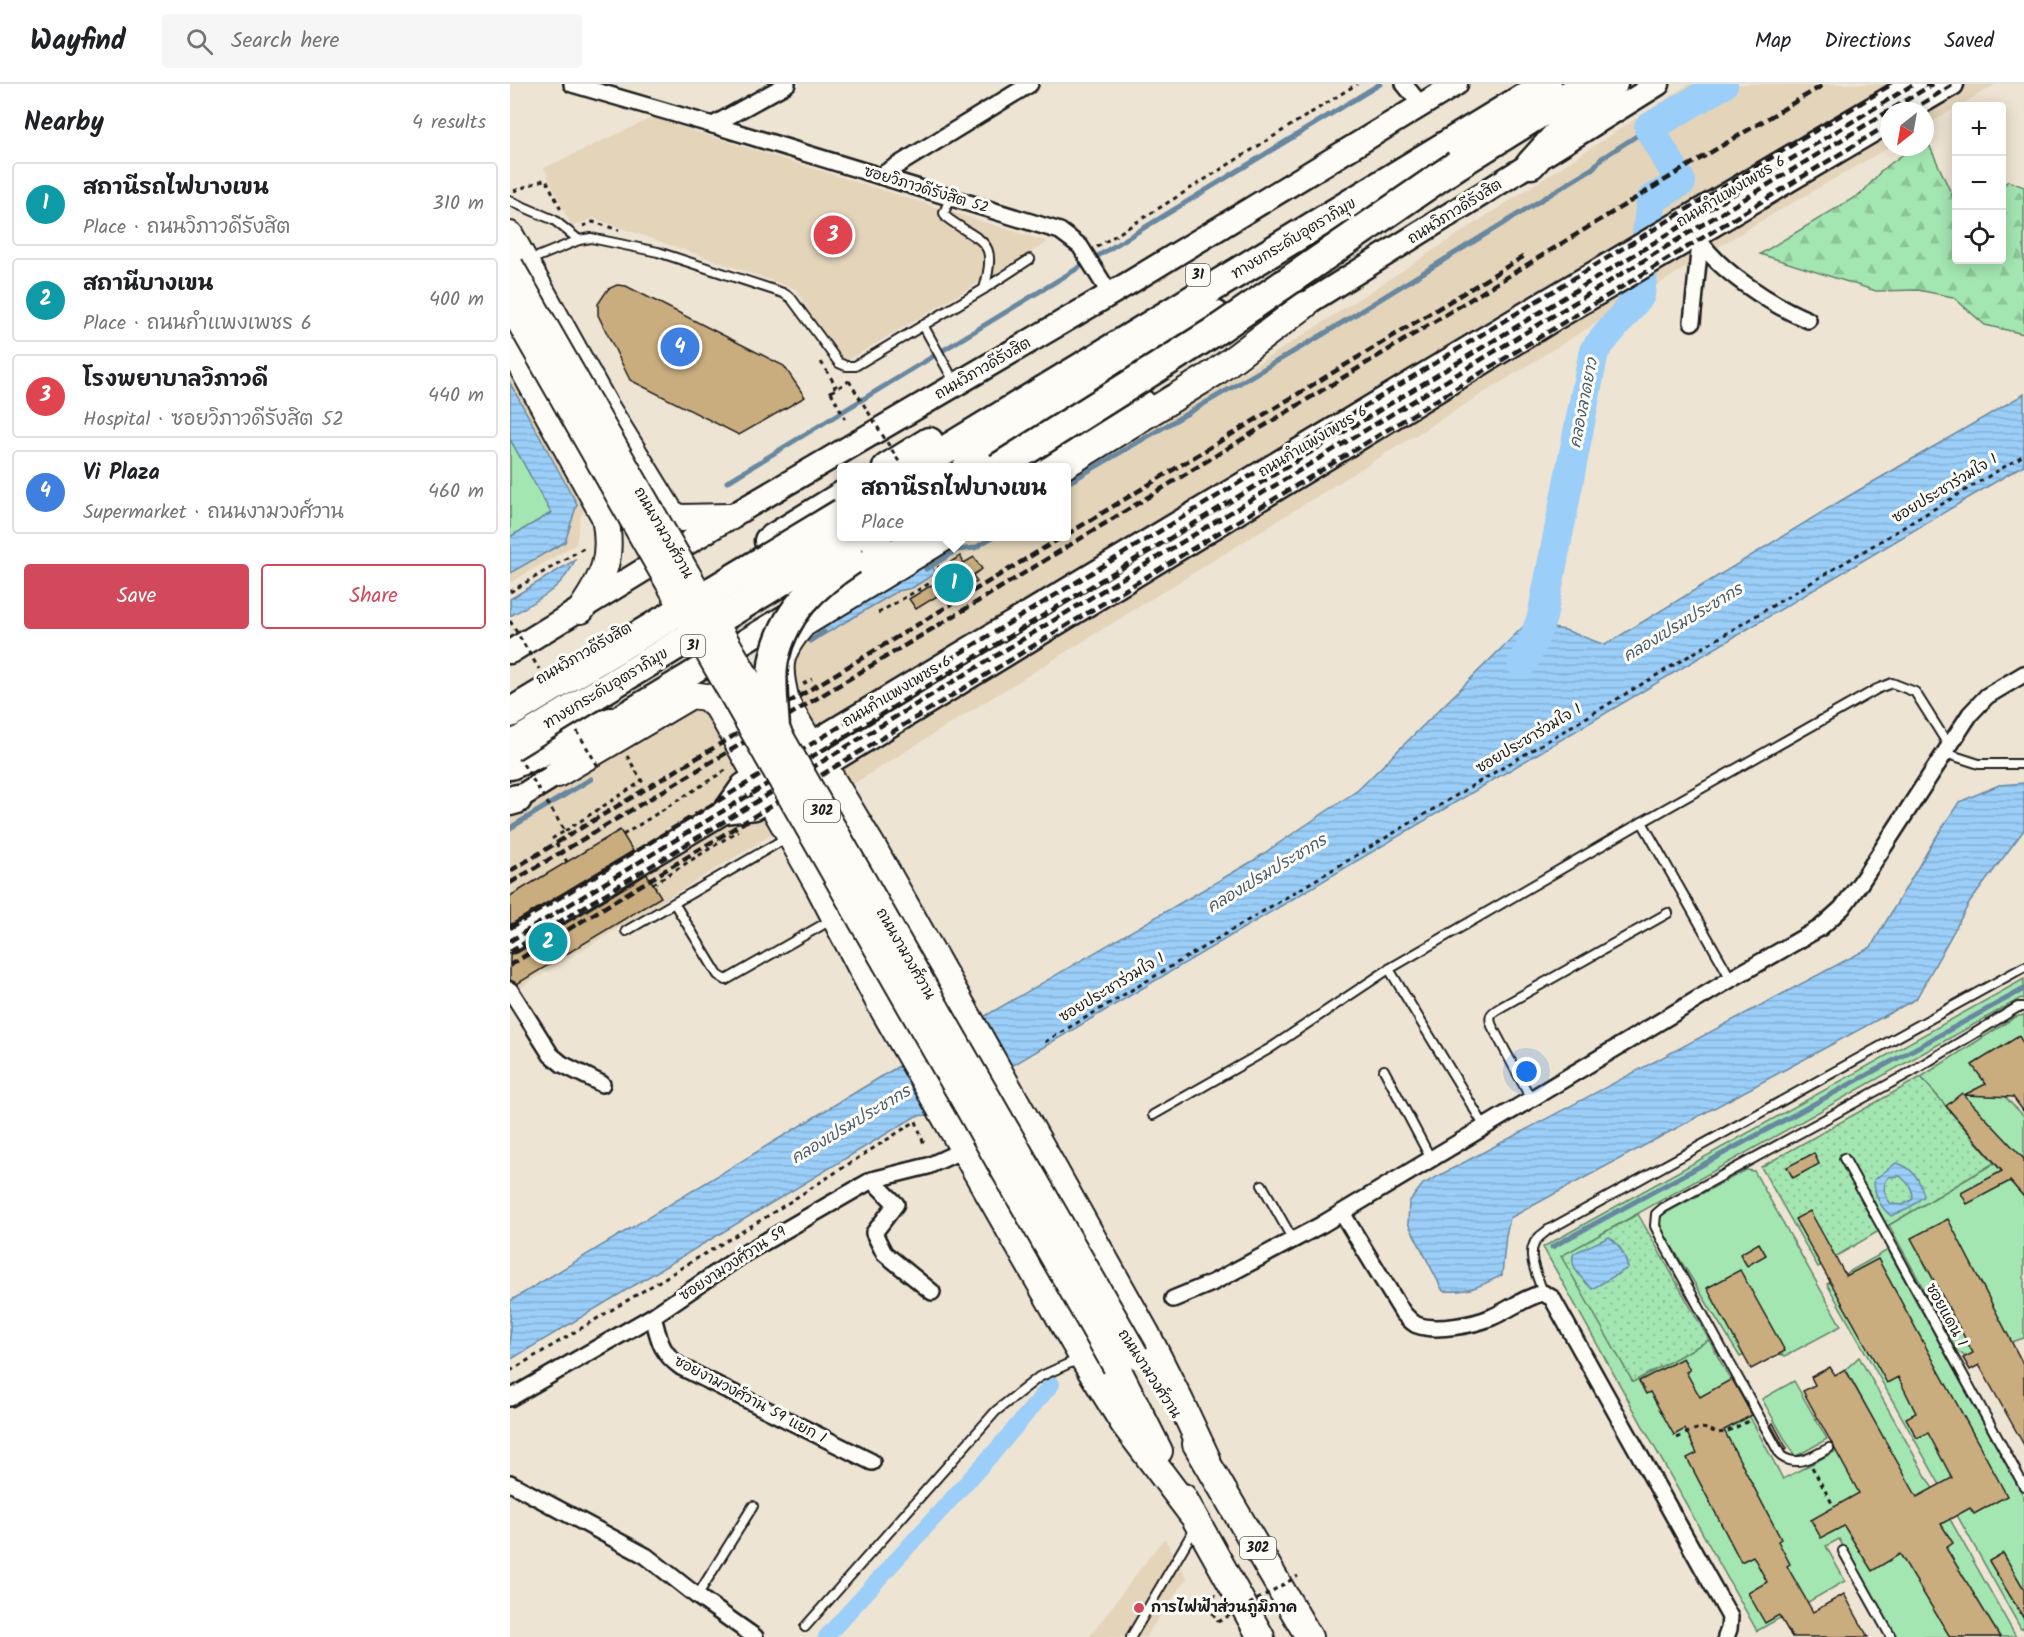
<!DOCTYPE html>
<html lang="en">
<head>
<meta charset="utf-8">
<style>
	:root { --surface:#fff; --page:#f6f6f6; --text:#202124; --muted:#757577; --line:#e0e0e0; --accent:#d1495b }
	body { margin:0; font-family:Kalam,"Playpen Sans Thai",sans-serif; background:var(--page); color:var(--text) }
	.controls { position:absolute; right:18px; top:18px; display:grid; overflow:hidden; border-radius:6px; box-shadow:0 3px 15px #0003 }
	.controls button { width:54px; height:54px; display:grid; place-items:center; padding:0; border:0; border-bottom:2px solid var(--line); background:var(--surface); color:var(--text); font:30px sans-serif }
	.compass { position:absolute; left:1370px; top:18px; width:54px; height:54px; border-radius:50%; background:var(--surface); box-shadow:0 3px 15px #0003; rotate:211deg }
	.you { position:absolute; left:1017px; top:988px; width:21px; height:21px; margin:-15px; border:4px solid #fff; border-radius:50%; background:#1a73e8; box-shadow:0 0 0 9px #1a73e833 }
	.badge { display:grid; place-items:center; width:39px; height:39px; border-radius:50%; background:var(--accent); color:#fff; font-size:20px; font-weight:700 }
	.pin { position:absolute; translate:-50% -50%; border:3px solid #fff; box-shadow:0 2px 6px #0006 }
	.popup { position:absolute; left:327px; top:379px; width:234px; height:78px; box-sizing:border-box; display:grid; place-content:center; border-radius:6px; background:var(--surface); filter:drop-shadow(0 2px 4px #0005); font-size:20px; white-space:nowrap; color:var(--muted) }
	.popup b { font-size:22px; color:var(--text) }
	.popup::after { content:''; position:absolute; left:50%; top:100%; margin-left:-12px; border:12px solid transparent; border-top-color:var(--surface) }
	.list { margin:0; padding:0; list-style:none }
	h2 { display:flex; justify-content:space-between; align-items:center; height:78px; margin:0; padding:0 24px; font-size:26px }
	h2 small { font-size:20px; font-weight:400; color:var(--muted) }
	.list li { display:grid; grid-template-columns:39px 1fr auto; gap:18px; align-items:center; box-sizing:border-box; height:84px; margin:0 12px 12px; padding:0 12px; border:2px solid var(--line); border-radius:6px }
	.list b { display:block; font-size:22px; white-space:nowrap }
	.list p { margin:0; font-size:20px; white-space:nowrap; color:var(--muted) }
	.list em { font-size:20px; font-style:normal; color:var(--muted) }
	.actions { display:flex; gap:12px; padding:18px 24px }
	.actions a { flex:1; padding:14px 0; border:2px solid var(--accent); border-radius:6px; text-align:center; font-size:21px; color:var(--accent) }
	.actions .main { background:var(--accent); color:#fff }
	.icon { flex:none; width:33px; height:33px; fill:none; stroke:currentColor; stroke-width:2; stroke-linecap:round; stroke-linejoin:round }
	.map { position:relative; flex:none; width:1514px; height:1553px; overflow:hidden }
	header { display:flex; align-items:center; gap:36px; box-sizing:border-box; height:84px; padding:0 30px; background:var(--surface); border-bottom:2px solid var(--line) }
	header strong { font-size:28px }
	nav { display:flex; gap:33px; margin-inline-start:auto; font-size:21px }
	.search { width:420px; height:54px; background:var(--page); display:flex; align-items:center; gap:15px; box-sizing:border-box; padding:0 21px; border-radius:6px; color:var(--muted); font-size:22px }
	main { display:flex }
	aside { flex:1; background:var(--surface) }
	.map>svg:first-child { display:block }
</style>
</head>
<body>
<header>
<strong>Wayfind</strong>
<div class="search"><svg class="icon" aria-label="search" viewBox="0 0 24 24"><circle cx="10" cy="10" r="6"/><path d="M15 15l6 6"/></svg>Search here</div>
<nav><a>Map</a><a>Directions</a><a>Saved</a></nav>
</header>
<main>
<aside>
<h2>Nearby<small>4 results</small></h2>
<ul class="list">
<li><span class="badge" style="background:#0f9aa8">1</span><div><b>สถานีรถไฟบางเขน</b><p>Place · ถนนวิภาวดีรังสิต</p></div><em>310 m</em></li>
<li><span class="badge" style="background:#0f9aa8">2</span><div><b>สถานีบางเขน</b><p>Place · ถนนกำแพงเพชร 6</p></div><em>400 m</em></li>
<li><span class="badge" style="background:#e0444e">3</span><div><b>โรงพยาบาลวิภาวดี</b><p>Hospital · ซอยวิภาวดีรังสิต 52</p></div><em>440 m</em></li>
<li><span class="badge" style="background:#3f7fe0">4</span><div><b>Vi Plaza</b><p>Supermarket · ถนนงามวงศ์วาน</p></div><em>460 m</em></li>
</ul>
<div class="actions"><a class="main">Save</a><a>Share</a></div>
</aside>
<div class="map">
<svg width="1514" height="1553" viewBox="0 0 1514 1553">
	<defs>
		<pattern id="forest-firs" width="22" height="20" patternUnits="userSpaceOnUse" patternTransform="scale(1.5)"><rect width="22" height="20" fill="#a3e6b1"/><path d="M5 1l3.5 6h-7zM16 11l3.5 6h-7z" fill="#8cc598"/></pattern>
		<pattern id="garden-dots" width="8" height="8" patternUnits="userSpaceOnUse" patternTransform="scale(1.5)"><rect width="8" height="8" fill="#a3e6b1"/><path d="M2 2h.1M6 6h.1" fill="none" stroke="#8cc598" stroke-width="1.8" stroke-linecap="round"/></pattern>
		<pattern id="water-rules" width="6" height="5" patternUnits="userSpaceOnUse" patternTransform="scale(1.5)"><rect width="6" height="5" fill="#9bcef8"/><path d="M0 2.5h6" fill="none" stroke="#85b0d4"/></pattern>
	</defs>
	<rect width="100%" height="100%" fill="#eee4d3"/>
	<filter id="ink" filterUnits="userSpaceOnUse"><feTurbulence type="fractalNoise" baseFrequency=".0167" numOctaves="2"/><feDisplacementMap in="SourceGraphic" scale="12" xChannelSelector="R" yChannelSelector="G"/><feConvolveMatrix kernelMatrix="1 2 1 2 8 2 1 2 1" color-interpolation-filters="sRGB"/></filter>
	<g filter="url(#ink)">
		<g fill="#e3d4ba">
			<polygon points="1179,0 1486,0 1415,42 1415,27 1379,27 1379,63 1244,141 248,759 0,910 0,733 463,453 556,452 557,396 778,261"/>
			<polygon points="142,34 538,158 331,280 286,205 83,134 62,143 34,84"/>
			<polygon points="0,287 76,423 70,434 66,460 0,499"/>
			<polygon points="654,1454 677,1494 635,1553 579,1553"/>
		</g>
		<g fill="#a3e6b1" stroke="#608166" stroke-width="1.5">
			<polygon points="0,355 42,429 0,453"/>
			<polygon points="1514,895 1514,915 1511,914 1052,1172 1123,1298 1199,1256 1273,1395 1326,1367 1392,1389 1336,1285 1349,1273 1506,1553 1387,1553 1329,1455 1316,1462 1335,1497 1247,1547 1033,1163"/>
			<polygon points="1514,931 1514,976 1479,997 1514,1032 1514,1075 1436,1022 1411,993 1505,933"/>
			<polygon points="1484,1079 1514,1113 1514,1254 1456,1273 1447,1267 1379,1141"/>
			<polygon points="1236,1086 1244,1087 1331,1242 1275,1272 1252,1263 1230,1273 1153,1148 1149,1137 1152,1131"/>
			<polygon points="1378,1166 1514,1413 1514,1544 1511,1545 1317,1200"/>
			<polygon points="1284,1297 1317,1355 1285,1373 1252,1315"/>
		</g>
		<polygon fill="url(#forest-firs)" stroke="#608166" stroke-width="1.5" points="1416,54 1446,120 1446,176 1492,176 1492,102 1498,97 1514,103 1514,250 1475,241 1443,213 1408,206 1366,207 1250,170 1352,109 1372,86 1403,63 1415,63"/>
		<g fill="url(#garden-dots)" stroke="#608166" stroke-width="1.5">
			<polygon points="1411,993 1484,1079 1308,1183 1251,1083"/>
			<polygon points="1128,1130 1199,1256 1123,1298 1051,1172"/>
		</g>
		<g fill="url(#water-rules)" stroke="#6887a0" stroke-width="1.5" fill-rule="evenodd">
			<polygon points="0,299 67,420 55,458 0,489 0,453 41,429 0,355"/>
			<polygon points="1514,310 1514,381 419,1031 406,1032 0,1276 0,1217 389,982 741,778 848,706 1016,540 1055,546 1095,561 1332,416"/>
			<path d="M65,476c-12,29 -39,41 -65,56v-17z"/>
			<polygon points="419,478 426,489 402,504 388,507 310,553 307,548"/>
			<path d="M1514,699v47l-54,72 -54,97 -406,219 -4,17 -4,40c-21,11 -34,18 -59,16l-35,-68 1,-21 14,-18 448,-237 62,-105 26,-40 40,-17z"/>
			<path d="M1386,1079c17,4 24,17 28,33l-16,13 -17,7c-12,-10 -17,-21 -17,-36zM1390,1092c8,7 13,12 13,23l-10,6 -12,-1c-7,-9 -10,-18 -2,-27z"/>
			<path d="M1099,1153c11,7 16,18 19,31l-36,21c-9,-9 -24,-23 -18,-36z"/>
		</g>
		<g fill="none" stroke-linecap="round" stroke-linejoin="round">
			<g stroke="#6887a0" stroke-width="5">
				<polyline points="217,398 870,0"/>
				<polyline points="556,400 812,251 1083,84 1092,74 1139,44"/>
				<polyline points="416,485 447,466 465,464 484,452"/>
				<polyline points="300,557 314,548"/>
				<polyline points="0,744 81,695"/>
				<polyline points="1042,1163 1514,905"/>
			</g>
			<polyline stroke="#9bcef8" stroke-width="16" points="316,1553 486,1366 542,1300"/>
			<polyline stroke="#9bcef8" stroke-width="30" points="1012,579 1020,565 1032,533 1084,267 1130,211 1141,116 1171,98 1139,44 1213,0"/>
		</g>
		<g fill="#caad7f" stroke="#1c1c1c" stroke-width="1.5">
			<polygon points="107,201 116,202 274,282 295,313 229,351 120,296 88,231 88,220 98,205"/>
			<polygon points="450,472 454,479 464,473 472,485 463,491 467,498 450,508 445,501 406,525 399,515 438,491 433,483"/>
			<polygon points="110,746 123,767 0,841 0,812"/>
			<polygon points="137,790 151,813 7,900 0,896 0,870 7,869"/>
			<polygon points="1509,952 1514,961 1514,1028 1503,1013 1454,1011 1514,1075 1514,1113 1500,1097 1457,1120 1451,1109 1492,1087 1436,1022 1452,1009 1454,1011 1476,1000 1462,981"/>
			<polygon points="1304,1069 1309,1080 1283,1094 1277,1083"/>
			<polygon points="1300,1127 1336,1192 1368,1175 1497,1412 1464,1430 1460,1424 1431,1440 1443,1459 1436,1464 1490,1553 1440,1553 1390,1470 1362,1487 1334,1442 1311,1454 1301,1436 1349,1409 1293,1307 1305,1301 1301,1293 1320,1283 1325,1291 1335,1285 1407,1413 1442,1394 1418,1349 1407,1354 1396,1334 1406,1329 1388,1293 1377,1299 1285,1135"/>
			<polygon points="1438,1135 1514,1282 1514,1361 1469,1281 1460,1286 1453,1274 1463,1269 1401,1154"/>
			<polygon points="1249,1159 1256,1171 1237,1182 1230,1170"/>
			<polygon points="1230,1186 1275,1267 1241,1285 1197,1204"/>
			<polygon points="1173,1274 1180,1286 1176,1288 1190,1313 1222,1295 1242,1331 1214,1346 1271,1455 1268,1457 1280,1480 1277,1482 1303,1528 1334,1510 1358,1553 1282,1553 1269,1531 1255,1539 1238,1509 1257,1498 1243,1472 1231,1478 1177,1374 1187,1369 1175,1345 1164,1351 1140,1308 1136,1310 1129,1297"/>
			<polygon points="1263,1339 1277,1365 1275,1366 1261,1341"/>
			<polygon points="1493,1469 1514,1505 1514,1535 1479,1477"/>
		</g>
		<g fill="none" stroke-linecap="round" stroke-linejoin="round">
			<defs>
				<g id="lane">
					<path d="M440,114l-6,15 2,4c35,27 53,20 38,72"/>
					<polyline points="0,117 44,136 69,156"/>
					<polyline points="20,176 69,156 81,154 148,168 273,209 281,214 329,279 336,282 345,282 474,205 520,175"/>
					<polyline points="413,241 445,299"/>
					<polyline points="1435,669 1469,680 1514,680"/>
					<polyline points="1132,738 1221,895"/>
					<polyline points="164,819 208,891 216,896 321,836"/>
					<polyline points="116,847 276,754"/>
					<polyline points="874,986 921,1075"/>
					<path d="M1021,1015l-39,-73c-5,-12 1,-14 11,-20l165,-93"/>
					<polyline points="643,1031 759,965 879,885"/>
					<polyline points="975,1043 879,885 1132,738 1367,605 1382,599 1405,608 1439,662"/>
					<polyline points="1334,1074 1514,1402"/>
					<polyline points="752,1101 783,1156"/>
					<path d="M1033,1209c-4,-14 -16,-35 -9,-49 2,-6 9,-10 14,-14l476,-263"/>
					<path d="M1319,1364c-16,8 -31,20 -48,8l-119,-216 -7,-14 1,-12 7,-6 246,-135 109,-66h6"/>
					<polyline points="1333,1467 1381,1553"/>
					<polyline points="187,1512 243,1422"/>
					<polyline points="295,1543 486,1327 529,1293 569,1275"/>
					<polyline points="621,1553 685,1444"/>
				</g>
				<g id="street">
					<polyline points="62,0 203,41 550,147 570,162 600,210"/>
					<polyline points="894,0 911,21"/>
					<polyline points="203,41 277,0"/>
					<polyline points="370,92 520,0"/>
					<path d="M1186,151c19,34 76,70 112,85"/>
					<polyline points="1182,238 1190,159"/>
					<polyline points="0,906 41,971 52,980 92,1000"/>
					<polyline points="362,1096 386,1120 364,1149 374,1169 422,1208"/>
					<path d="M832,1129l61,100c4,4 9,10 14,12 18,7 57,0 75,-8 17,-7 33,-20 51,-24l9,5 178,319 -1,12 -3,8"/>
					<polyline points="663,1215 702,1199 811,1141 1221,895 1310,844 1332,824 1351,798 1460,630 1477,612 1514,590"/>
					<path d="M143,1232c6,23 7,36 28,51l191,95"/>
					<polyline points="0,1314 143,1232 237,1168 362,1096 418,1082 455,1065"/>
					<polyline points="0,1399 136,1472 187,1512 245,1553"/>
				</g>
				<g id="secondary">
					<polyline points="1396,27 1442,0"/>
					<polyline points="780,230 1148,0"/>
					<polyline points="524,384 634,318"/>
					<polyline points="320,506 409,452"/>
					<polyline points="0,568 220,433 619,199 946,0"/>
					<polyline points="90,648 101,638 286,526"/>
					<polyline points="0,719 47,690 60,677"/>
					<polyline points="214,728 233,701 1030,221 1404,0"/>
					<polyline points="0,857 214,728 245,724 1041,237 1379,37"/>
				</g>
				<g id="primary">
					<polyline points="0,151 95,322 160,428 169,434 220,433"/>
					<path d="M0,261l95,172c8,42 -1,59 -24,93"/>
					<polyline points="550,384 706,288 795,221"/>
					<path d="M437,452l-144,88c-27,30 -26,44 -16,81l88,146 271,482 34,68 27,58"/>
					<polyline points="47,690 181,611 196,613 209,625 307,799 368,916 573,1274 614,1340 681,1429"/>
					<polyline points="606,1282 649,1367"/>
					<polyline points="686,1360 799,1553"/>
					<polyline points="673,1413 751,1553"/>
				</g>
				<g id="highway">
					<polyline points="1062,25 1103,0"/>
					<polyline points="1021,80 1080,15"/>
					<polyline points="926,94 1077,0"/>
					<polyline points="377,384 419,358"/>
					<polyline points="406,384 1037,0"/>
					<polyline points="457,384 705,231"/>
					<polyline points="259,457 332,412"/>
					<polyline points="326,477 368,452"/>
					<polyline points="0,681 101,638"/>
					<polyline points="0,717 7,715"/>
				</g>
			</defs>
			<use href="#lane" stroke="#1c1c1c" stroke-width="12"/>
			<use href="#street" stroke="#1c1c1c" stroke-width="20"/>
			<use href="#secondary" stroke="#1c1c1c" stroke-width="27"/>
			<use href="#primary" stroke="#1c1c1c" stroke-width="30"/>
			<use href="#highway" stroke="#1c1c1c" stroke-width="33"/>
			<g stroke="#1c1c1c" stroke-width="3" stroke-dasharray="4.5 4.5" stroke-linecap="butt">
				<polyline points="4,107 36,95 51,126"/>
				<polyline points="73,142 83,138 109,146"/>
				<polyline points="587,163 847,0"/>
				<polyline points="311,278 326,302 320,305 321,308"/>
				<polyline points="321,308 335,335"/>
				<polyline points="321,308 339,297"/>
				<polyline points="455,457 462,456 468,452"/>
				<polyline points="428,482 445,508"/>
				<polyline points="0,508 77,462"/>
				<polyline points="368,529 434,491"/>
				<polyline points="293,600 302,595"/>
				<polyline points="55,747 132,697 117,672"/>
				<polyline points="113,751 219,684"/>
				<polyline points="143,800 228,747"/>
				<polyline points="535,958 1514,371"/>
				<polyline points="0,1287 256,1133 406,1037 414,1060"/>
				<path d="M1167,1354c14,-7 25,-15 39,-5l10,-1 23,-11"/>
				<polyline points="1302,1383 1323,1421"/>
				<polyline points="706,1511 695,1516 708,1538"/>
			</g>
			<use href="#lane" stroke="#fdfcf7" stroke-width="8"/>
			<use href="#street" stroke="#fdfcf7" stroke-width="15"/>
			<use href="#secondary" stroke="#fdfcf7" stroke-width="22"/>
			<use href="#primary" stroke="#fdfcf7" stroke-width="26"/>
			<use href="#highway" stroke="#fdfcf7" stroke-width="28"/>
			<g stroke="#1c1c1c" stroke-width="4.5" stroke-dasharray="9 4.5" stroke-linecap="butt">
				<polyline points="1400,27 1444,0"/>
				<polyline points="556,451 1016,171"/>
				<polyline points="0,787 554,452"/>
				<polyline points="0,799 462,521 1178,82 1315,0"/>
				<polyline points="0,844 1382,0"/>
				<polyline points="0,857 1404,0"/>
				<polyline points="0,868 1423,0"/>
				<polyline points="0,881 1379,40"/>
			</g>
			<defs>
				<g id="primary-bridge">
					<polyline points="0,182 625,1271"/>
					<polyline points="0,220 606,1282"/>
				</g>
				<g id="highway-bridge">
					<polyline points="488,384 710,244 947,81"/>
					<polyline points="0,629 332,429"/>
					<path d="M265,644c-1,-19 -5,-51 -1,-69 10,-46 40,-74 78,-99"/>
					<polyline points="0,663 345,452"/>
				</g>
			</defs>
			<use href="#primary-bridge" stroke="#1c1c1c" stroke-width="30" stroke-linecap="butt"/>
			<use href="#highway-bridge" stroke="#1c1c1c" stroke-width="33" stroke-linecap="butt"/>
			<g stroke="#1c1c1c" stroke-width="3" stroke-dasharray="4.5 4.5" stroke-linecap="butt">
				<polyline points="339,297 393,384"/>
				<polyline points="436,452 443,464"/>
				<polyline points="0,537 29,585"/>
				<polyline points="67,647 89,684"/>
				<polyline points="13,680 55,747 43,754 57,778"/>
				<polyline points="708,1538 788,1492"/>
			</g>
			<use href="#primary-bridge" stroke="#fdfcf7" stroke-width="26"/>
			<use href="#highway-bridge" stroke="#fdfcf7" stroke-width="28"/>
		</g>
	</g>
	<circle fill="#d1495b" stroke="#fdfcf7" stroke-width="2" cx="629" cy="1524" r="6"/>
	<g text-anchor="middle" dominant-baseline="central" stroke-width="6" stroke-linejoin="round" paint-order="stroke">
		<g fill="#fdfcf7" stroke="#605f5e" stroke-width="1.5">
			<rect x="676" y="180" width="24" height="22" rx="4.5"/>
			<rect x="171" y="551" width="24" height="22" rx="4.5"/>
			<rect x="294" y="716" width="36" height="22" rx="4.5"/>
			<rect x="730" y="1453" width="36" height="22" rx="4.5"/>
		</g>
		<g font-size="14" font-weight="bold" fill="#1c1c1c">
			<text x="688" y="191">31</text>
			<text x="183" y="562">31</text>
			<text x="312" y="727">302</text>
			<text x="748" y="1464">302</text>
		</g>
		<g font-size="15" fill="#1c1c1c" stroke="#fdfcf7">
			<text transform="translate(416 106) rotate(17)">ซอยวิภาวดีรังสิต 52</text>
			<text transform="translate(1221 108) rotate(-31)">ถนนกำแพงเพชร 6</text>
			<text transform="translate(945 128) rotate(-32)">ถนนวิภาวดีรังสิต</text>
			<text transform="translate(784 155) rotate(-31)">ทางยกระดับอุตราภิมุข</text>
			<text transform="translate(473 285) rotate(-30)">ถนนวิภาวดีรังสิต</text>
			<text transform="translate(803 358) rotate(-31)">ถนนกำแพงเพชร 6</text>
			<text transform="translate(1435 405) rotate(-31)">ซอยประชาร่วมใจ 1</text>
			<text transform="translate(153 449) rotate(60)">ถนนงามวงศ์วาน</text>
			<text transform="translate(74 570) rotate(-30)">ถนนวิภาวดีรังสิต</text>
			<text transform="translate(96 605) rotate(-31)">ทางยกระดับอุตราภิมุข</text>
			<text transform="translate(387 608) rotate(-31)">ถนนกำแพงเพชร 6</text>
			<text transform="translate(1019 655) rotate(-31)">ซอยประชาร่วมใจ 1</text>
			<text transform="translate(395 870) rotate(60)">ถนนงามวงศ์วาน</text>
			<text transform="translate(602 904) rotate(-31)">ซอยประชาร่วมใจ 1</text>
			<text transform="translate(223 1180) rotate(-33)">ซอยงามวงศ์วาน 59</text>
			<text transform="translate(1436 1231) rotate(61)">ซอยแดน 1</text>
			<text transform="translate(639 1290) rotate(57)">ถนนงามวงศ์วาน</text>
			<text transform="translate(240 1316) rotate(28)">ซอยงามวงศ์วาน 59 แยก 1</text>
		</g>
		<g font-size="15" font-weight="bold" fill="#1c1c1c" stroke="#fdfcf7" text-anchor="start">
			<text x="641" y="1524">การไฟฟ้าส่วนภูมิภาค</text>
		</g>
		<g font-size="16" font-style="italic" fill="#485a69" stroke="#fdfcf7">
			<text transform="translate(1074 319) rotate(-79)">คลองลาดยาว</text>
			<text transform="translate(1173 539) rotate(-31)">คลองเปรมประชากร</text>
			<text transform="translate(757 790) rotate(-31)">คลองเปรมประชากร</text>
			<text transform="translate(341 1041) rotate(-31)">คลองเปรมประชากร</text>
		</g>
	</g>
</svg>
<div class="controls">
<button>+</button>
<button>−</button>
<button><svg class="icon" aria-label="locate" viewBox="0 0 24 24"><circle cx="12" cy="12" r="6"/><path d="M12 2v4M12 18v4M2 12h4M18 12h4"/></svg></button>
</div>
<svg class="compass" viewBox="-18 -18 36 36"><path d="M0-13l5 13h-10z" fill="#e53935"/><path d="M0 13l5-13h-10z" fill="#757577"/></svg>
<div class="you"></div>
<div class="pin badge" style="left:444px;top:499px;background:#0f9aa8">1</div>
<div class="popup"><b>สถานีรถไฟบางเขน</b>Place</div>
<div class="pin badge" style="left:38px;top:858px;background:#0f9aa8">2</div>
<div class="pin badge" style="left:323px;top:151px;background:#e0444e">3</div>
<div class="pin badge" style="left:170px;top:263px;background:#3f7fe0">4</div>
</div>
</main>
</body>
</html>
